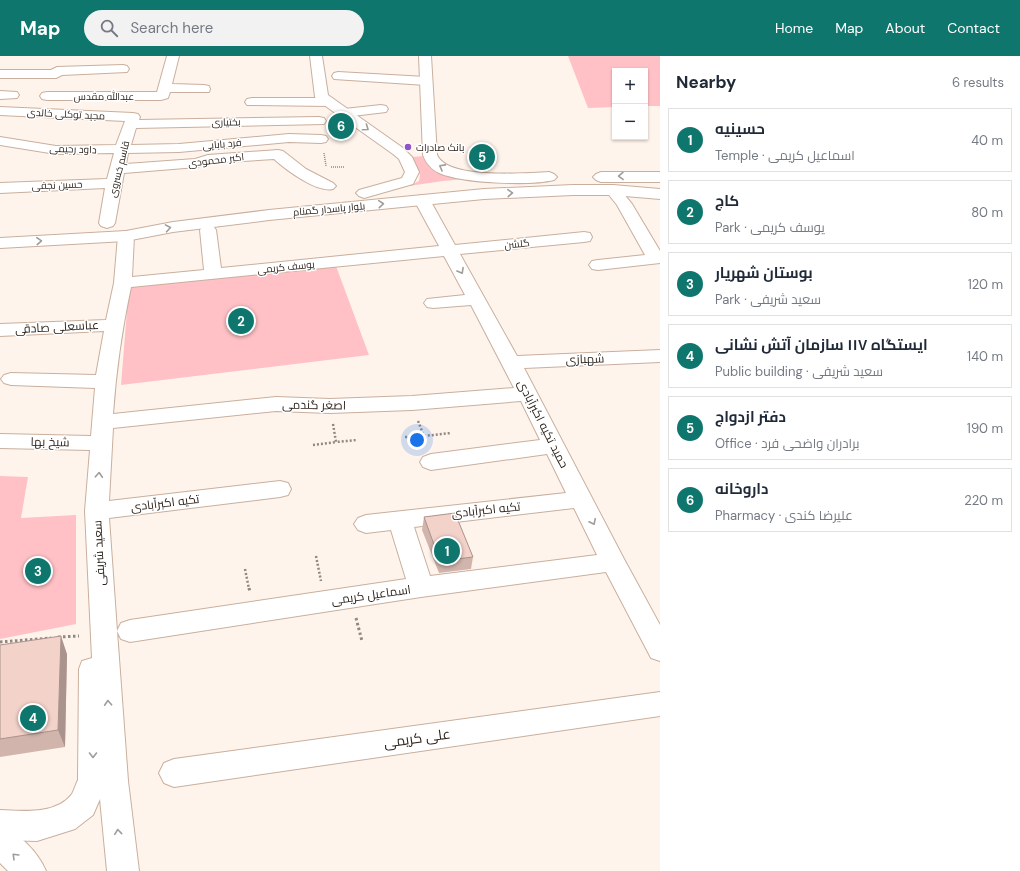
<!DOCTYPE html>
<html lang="en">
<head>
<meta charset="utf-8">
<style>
	:root { --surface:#fff; --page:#f2f2f3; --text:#1f2937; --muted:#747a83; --line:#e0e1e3; --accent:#0f766e }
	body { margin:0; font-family:"DM Sans",Cairo,sans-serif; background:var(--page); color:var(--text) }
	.controls { position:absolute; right:12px; top:12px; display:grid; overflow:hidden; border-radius:0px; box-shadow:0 1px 3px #0004 }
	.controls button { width:36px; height:36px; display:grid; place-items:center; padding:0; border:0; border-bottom:1px solid var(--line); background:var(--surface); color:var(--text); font:20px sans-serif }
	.you { position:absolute; left:417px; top:384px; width:14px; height:14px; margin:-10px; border:3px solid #fff; border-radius:50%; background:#1a73e8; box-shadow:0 0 0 6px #1a73e833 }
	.badge { display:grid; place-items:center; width:26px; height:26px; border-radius:50%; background:var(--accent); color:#fff; font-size:13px; font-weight:700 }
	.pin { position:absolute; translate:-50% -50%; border:2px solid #fff; box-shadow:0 1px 4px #0006 }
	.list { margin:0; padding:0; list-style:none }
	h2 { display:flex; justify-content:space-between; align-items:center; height:52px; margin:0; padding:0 16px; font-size:17px }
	h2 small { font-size:13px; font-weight:400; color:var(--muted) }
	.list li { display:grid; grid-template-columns:26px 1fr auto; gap:12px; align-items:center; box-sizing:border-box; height:64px; margin:0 8px 8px; padding:0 8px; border:1px solid var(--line); border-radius:0px }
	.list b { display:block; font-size:15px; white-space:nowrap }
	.list p { margin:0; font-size:13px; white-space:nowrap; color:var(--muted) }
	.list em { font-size:13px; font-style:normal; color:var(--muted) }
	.icon { flex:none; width:22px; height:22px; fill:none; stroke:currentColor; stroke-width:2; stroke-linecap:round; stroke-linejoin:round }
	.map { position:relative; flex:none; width:660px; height:815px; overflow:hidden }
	header { display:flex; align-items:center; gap:24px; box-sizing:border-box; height:56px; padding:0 20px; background:var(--accent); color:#fff }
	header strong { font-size:19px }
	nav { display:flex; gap:22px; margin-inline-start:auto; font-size:14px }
	.search { width:280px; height:36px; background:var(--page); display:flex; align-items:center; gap:10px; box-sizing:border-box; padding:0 14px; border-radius:22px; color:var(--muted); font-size:15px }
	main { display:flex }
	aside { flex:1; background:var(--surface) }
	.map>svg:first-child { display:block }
</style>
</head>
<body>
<header>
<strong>Map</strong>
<div class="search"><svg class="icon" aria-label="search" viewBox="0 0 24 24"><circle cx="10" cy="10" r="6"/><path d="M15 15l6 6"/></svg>Search here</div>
<nav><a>Home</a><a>Map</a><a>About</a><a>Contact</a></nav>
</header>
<main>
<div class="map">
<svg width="660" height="815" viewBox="0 0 660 815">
	<rect width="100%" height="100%" fill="#fff4ec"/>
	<g fill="#ffc1c6">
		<polygon points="568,0 660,0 660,50 645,50 645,15 615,15 615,51 588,52"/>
		<polygon points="424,100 446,118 464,123 443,125 409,130 419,125 420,119 412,101"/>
		<polygon points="336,210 369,299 121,329 129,230"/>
		<polygon points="0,420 28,421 21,462 76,459 76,568 0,583"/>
	</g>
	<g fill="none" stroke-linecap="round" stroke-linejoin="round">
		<defs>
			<g id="minor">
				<polygon points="167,0 179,0 172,28 204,29 209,30 210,33 209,36 170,36 168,42 161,44 47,44 42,43 40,40 42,37 47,36 157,36"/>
				<polygon points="123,9 127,10 129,13 127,16 62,19 56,22 0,22 0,14 51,14 57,11"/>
				<polygon points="338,16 426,21 431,22 432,25 431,28 426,29 334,23 332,20 334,17"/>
				<polygon points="0,35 17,36 19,39 17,42 0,43"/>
				<polygon points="252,42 328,42 333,43 335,46 333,49 328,50 247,49 245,46 247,43"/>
				<polygon points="381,49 386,50 388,53 386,56 344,61 339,60 337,57 339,54 344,53"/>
				<path d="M0,51l133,6 5,1 2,3 -1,3 180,-3 5,1 2,3 -2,3 -188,4 -5,17 48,-1 110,-10 32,1 5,1 2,3 -2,3 -5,1 -32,-1 -110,10 -51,1 -2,11 69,-5 13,-4 70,-5 5,1 23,18 27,14 3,3 -3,3c-16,4 -47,-19 -59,-30l-64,4 -13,4 -73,6 -9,50 -2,3 -6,2 -6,-2 -2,-3 6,-35 -105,5v-10l107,-4 7,-26 -58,1 -56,-9v-8l56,9 60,-1 9,-24 -125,-6z"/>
				<polygon points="613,129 618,131 632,148 660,195 660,207 598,214 592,213 589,209 592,205 598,204 645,199 617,149 605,134 608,131"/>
				<path d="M422,139l6,2 2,3 25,45 129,-13 6,1 2,4 -2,4 -6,1 -124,12 57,102 143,-6v12l-136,6 100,191 36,66v36l-9,-3 -45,-86 -185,25 -291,45 -9,-3 -4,-8 11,150 11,90h-32l-7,-72 -7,16 -18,14 -38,12 -37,-1v-30c22,1 56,5 72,-16 2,-4 4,-10 6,-14l1,-111 3,-8 10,-3 -7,-147 5,-61 -90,-2v-14l91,2 4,-48 -84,-3 -7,-2 -3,-4 3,-4 7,-2 85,2 8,-44 -104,5v-12l106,-4 8,-37 4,-47 2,-4 6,-1 6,1 2,4 -2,41 72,-7 -4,-40 2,-3 6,-2 6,2 2,3 5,38 218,-22 -25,-46 2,-3zM444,200l21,39 -38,4 -3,4 3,4 6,1 38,-3 43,83 -102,8 -82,3 -54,-2 -163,17c3,-43 9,-85 18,-127zM521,345l19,39 -109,14 -8,3 -3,5 3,5 8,3 116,-16 19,39 -200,22 -8,3 -4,6 4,6 8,3 25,-3 15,49 -276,41 -9,3 -4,8 -8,-113 171,-21 8,-2 3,-6 -3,-6 -8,-2 -171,20 4,-73 163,-17 54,2 82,-3zM574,452l23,47 -167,21 -16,-49z"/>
				<polygon points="660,636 660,660 174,731 164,727 159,717 164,707 174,703"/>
			</g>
			<g id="major">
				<polygon points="310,0 322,0 328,39 403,92 412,101 419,116 413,128 364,142 359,140 356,137 359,134 402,122 405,116 399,103 393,98 317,44 315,41"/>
				<path d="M419,0h12l6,99c11,25 88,18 112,17l5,2 3,3 -3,3c-24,6 -93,3 -115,-7 -8,-4 -13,-10 -16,-18z"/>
				<polygon points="601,116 660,116 660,126 601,126 596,124 593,121 596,118"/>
				<polygon points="573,129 613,129 660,133 660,143 613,139 573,139 484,143 269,164 173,176 126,185 0,192 0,182 126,175 173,166 269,154 484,133"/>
				<path d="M0,770c19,7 38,26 46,45h-38l-8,-8z"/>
			</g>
		</defs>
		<use href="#minor" stroke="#c9af9d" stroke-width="2"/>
		<use href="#major" stroke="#c9af9d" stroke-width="2"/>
		<g stroke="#928880" stroke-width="1.5" stroke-dasharray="1 1" stroke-linecap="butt">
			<polyline points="324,97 326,110"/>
			<polyline points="331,111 345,111"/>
		</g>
		<g stroke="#928880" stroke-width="2.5" stroke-dasharray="2 2" stroke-linecap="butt">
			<polyline points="418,365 424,380 451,377"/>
			<polyline points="333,368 336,386 357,384"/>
			<polyline points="405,381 424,380"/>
			<polyline points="313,389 336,386"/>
			<polyline points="316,500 321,525"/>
			<polyline points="245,513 249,533"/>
		</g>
		<g stroke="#928880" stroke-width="3" stroke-dasharray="2.5 2.5" stroke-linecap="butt">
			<polyline points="249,532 250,536"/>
			<polyline points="356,562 362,585"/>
			<polyline points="58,581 79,580"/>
			<polyline points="0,586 51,582"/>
		</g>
		<use href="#minor" fill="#fff" fill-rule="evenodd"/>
		<use href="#major" fill="#fff" fill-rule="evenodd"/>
	</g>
	<g fill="#d1b5ad">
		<polygon points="424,461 473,501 471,513 439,517 422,474"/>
		<polygon points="0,589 67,598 65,691 0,701"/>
	</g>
	<polygon fill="#aa938d" points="61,580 67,598 65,691 58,674"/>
	<g fill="#f3d2c9" stroke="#aa938d">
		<polygon points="455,457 473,501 440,505 424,461"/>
		<polygon points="61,580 58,674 0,683 0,589"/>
	</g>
	<defs><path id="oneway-chevron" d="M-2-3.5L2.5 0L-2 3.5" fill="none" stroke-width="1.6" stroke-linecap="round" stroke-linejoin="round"/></defs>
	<g stroke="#a09c98">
		<use href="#oneway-chevron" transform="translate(366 72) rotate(35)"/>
		<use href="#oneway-chevron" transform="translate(442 111) rotate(-151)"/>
		<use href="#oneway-chevron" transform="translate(621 120) rotate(179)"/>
		<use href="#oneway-chevron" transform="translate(510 137) rotate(-3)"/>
		<use href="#oneway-chevron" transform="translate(381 148) rotate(-5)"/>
		<use href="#oneway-chevron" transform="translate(168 172) rotate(-10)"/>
		<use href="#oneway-chevron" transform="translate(39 185) rotate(-3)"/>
		<use href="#oneway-chevron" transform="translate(461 215) rotate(61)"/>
		<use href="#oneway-chevron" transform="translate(99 419) rotate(-87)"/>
		<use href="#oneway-chevron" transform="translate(593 466) rotate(64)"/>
		<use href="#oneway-chevron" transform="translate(108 647) rotate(-93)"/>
		<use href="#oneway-chevron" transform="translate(93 699) rotate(90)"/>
		<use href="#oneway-chevron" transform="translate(118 776) rotate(-96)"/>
		<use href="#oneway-chevron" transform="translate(15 800) rotate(-135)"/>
	</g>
	<circle fill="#9053c9" stroke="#fff" stroke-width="1.5" cx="408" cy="91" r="4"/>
	<g text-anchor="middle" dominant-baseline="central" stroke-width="3" stroke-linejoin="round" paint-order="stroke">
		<g font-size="10" fill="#2c221b" stroke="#fff">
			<text x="104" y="40">عبدالله مقدس</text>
			<text transform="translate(66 58) rotate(3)">مجید توکلی خالدی</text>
			<text transform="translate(226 66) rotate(-1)">بختیاری</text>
			<text transform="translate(222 88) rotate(-5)">فرد بابایی</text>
			<text transform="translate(73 93) rotate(2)">داود رحیمی</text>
			<text transform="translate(216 104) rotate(-7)">اکبر محمودی</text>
			<text transform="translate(119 113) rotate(-76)">قاسم خسروی</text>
			<text transform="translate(57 129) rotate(-2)">حسین نجفی</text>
			<text transform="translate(329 153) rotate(-5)">بلوار پاسدار گمنام</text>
			<text transform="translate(517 188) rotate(-6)">گلشن</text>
			<text transform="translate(286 211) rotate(-6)">یوسف کریمی</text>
		</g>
		<g font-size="10" fill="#2c221b" stroke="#fff" text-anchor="start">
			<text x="416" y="91">بانک صادرات</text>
		</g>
		<g font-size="12" fill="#2c221b" stroke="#fff">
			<text transform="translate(57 271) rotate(-3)">عباسعلی صادقی</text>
			<text transform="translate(585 303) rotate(-2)">شهبازی</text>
			<text transform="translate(314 349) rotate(1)">اصغر گندمی</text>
			<text transform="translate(543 368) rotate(63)">حمید تکیه اکبرآبادی</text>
			<text transform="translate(50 386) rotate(1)">شیخ بها</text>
			<text transform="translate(165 447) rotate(-7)">تکیه اکبرآبادی</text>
			<text transform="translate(486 454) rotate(-6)">تکیه اکبرآبادی</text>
			<text transform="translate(99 497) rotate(-93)">سعید شریفی</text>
			<text transform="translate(371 539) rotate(-8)">اسماعیل کریمی</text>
		</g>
		<g font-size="14" fill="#2c221b" stroke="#fff">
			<text transform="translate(417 682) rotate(-8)">علی کریمی</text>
		</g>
	</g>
</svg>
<div class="controls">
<button>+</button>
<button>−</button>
</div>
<div class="you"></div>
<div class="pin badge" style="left:447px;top:495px">1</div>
<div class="pin badge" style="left:241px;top:265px">2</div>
<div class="pin badge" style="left:38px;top:515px">3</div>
<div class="pin badge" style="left:33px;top:662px">4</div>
<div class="pin badge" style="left:482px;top:101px">5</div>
<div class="pin badge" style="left:341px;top:70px">6</div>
</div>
<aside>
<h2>Nearby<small>6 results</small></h2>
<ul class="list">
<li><span class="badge">1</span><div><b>حسینیه</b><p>Temple · اسماعیل کریمی</p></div><em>40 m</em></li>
<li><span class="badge">2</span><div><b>کاج</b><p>Park · یوسف کریمی</p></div><em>80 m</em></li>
<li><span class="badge">3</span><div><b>بوستان شهریار</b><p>Park · سعید شریفی</p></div><em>120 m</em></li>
<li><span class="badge">4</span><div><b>ایستگاه ۱۱۷ سازمان آتش نشانی</b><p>Public building · سعید شریفی</p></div><em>140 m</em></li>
<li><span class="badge">5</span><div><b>دفتر ازدواج</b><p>Office · برادران واضحی فرد</p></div><em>190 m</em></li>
<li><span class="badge">6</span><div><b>داروخانه</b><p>Pharmacy · علیرضا کندی</p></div><em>220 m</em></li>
</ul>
</aside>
</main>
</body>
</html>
